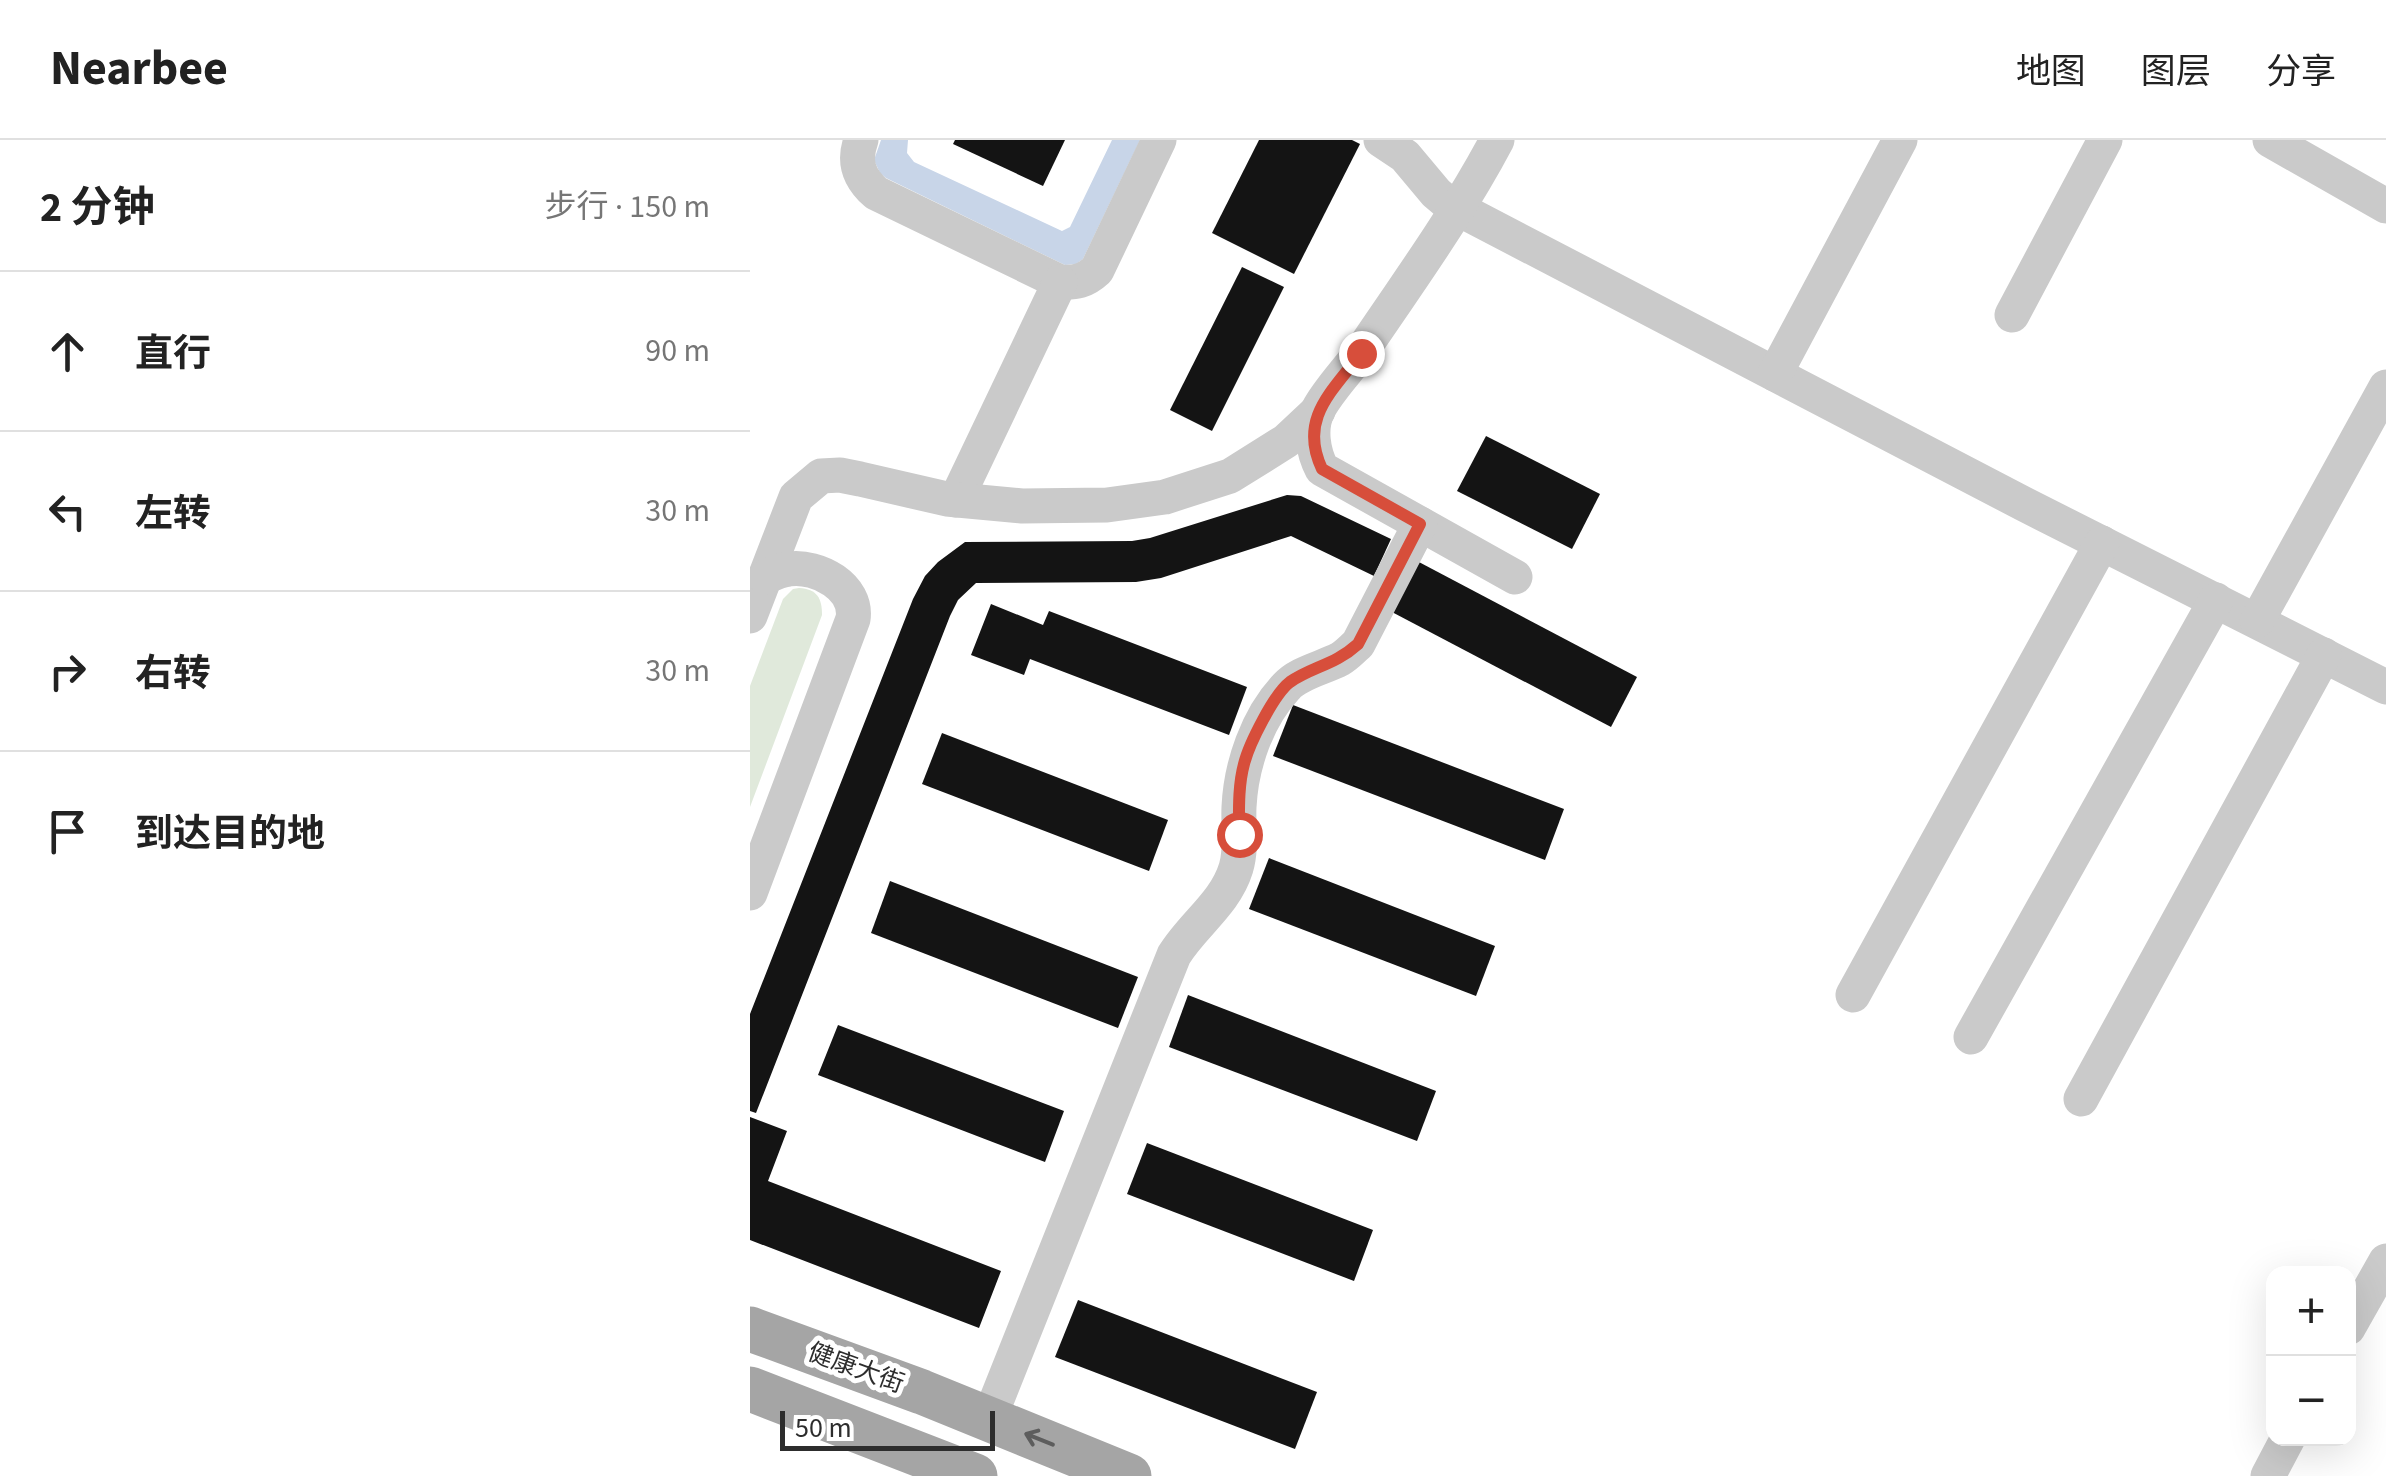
<!DOCTYPE html>
<html lang="zh">
<head>
<meta charset="utf-8">
<style>
	:root { --surface:#fff; --page:#f2f2f2; --text:#222; --muted:#767676; --line:#e0e0e0 }
	body { margin:0; font-family:"Source Sans 3","Noto Sans SC",sans-serif; background:var(--page); color:var(--text) }
	.controls { position:absolute; right:30px; bottom:30px; display:grid; overflow:hidden; border-radius:20px; box-shadow:0 10px 40px #0002 }
	.controls button { width:90px; height:90px; display:grid; place-items:center; padding:0; border:0; border-bottom:2px solid var(--line); background:var(--surface); color:var(--text); font:50px sans-serif }
	.scale { position:absolute; left:30px; bottom:25px; width:215px; box-sizing:border-box; padding-left:10px; border:5px solid #2d2d2d; border-top:0; font-size:28px; line-height:35px; white-space:nowrap; color:#2d2d2d; -webkit-text-stroke:8px #fff; paint-order:stroke }
	.stop { position:absolute; width:30px; height:30px; margin:-22px; border:8px solid #d74e3b; border-radius:50%; background:#fff }
	.stop.end { background:#d74e3b; border-color:#fff; box-shadow:0 2px 10px #0008 }
	.list { margin:0; padding:0; list-style:none }
	h2 { display:flex; justify-content:space-between; align-items:center; height:130px; margin:0; padding:0 40px; font-size:42px }
	h2 small { font-size:32px; font-weight:400; color:var(--muted) }
	.list li { display:grid; grid-template-columns:65px 1fr auto; gap:30px; align-items:center; box-sizing:border-box; height:160px; padding:0 40px; border-top:2px solid var(--line) }
	.list b { display:block; font-size:38px; white-space:nowrap }
	.list em { font-size:32px; font-style:normal; color:var(--muted) }
	.icon { flex:none; width:55px; height:55px; fill:none; stroke:currentColor; stroke-width:2; stroke-linecap:round; stroke-linejoin:round }
	.map { position:relative; flex:none; width:1636px; height:1336px; overflow:hidden }
	header { display:flex; align-items:center; gap:60px; box-sizing:border-box; height:140px; padding:0 50px; background:var(--surface); border-bottom:2px solid var(--line) }
	header strong { font-size:48px }
	nav { display:flex; gap:55px; margin-inline-start:auto; font-size:35px }
	main { display:flex }
	aside { flex:1; background:var(--surface) }
	.map>svg:first-child { display:block }
</style>
</head>
<body>
<header>
<strong>Nearbee</strong>
<nav><a>地图</a><a>图层</a><a>分享</a></nav>
</header>
<main>
<aside>
<h2>2 分钟<small>步行 · 150 m</small></h2>
<ul class="list">
<li><svg class="icon" aria-label="ahead" viewBox="0 0 24 24"><path d="M12 20V5M6 11l6-6 6 6"/></svg><div><b>直行</b></div><em>90 m</em></li>
<li><svg class="icon" aria-label="left" viewBox="0 0 24 24"><path d="M17 20v-9H6M10 6l-5 5 5 5"/></svg><div><b>左转</b></div><em>30 m</em></li>
<li><svg class="icon" aria-label="right" viewBox="0 0 24 24"><path d="M7 20v-9h11M14 6l5 5-5 5"/></svg><div><b>右转</b></div><em>30 m</em></li>
<li><svg class="icon" aria-label="arrive" viewBox="0 0 24 24"><path d="M6 21V4h12l-3 4 3 4H6"/></svg><div><b>到达目的地</b></div></li>
</ul>
</aside>
<div class="map">
<svg width="1636" height="1336" viewBox="0 0 1636 1336">
	<rect width="100%" height="100%" fill="#fff"/>
	<path fill="#e0e9db" d="M49,448c18,1 23,10 23,27l-72,192v-121l33,-87 10,-10z"/>
	<polygon fill="#c8d5e8" points="131,0 158,0 157,13 164,22 312,91 320,87 362,0 390,0 333,119 326,124 315,125 136,38 130,33 124,20"/>
	<g fill="#141414">
		<polygon points="205,0 315,0 293,46 203,4"/>
		<polygon points="509,0 602,0 610,4 544,134 462,93"/>
		<polygon points="492,127 534,147 462,291 420,270"/>
		<polygon points="736,296 850,354 822,409 707,351"/>
		<polygon points="537,355 551,356 641,399 624,436 541,396 411,438 386,442 226,443 208,460 200,476 6,973 0,971 0,874 163,459 175,436 188,422 215,402 382,401 400,398"/>
		<polygon points="667,421 887,537 861,587 640,471"/>
		<polygon points="241,464 293,485 299,471 497,547 479,595 280,519 274,535 221,515"/>
		<polygon points="543,565 814,669 795,720 523,616"/>
		<polygon points="192,593 418,680 399,731 172,644"/>
		<polygon points="519,718 745,806 726,856 499,769"/>
		<polygon points="140,741 388,837 368,888 121,793"/>
		<polygon points="438,855 686,951 667,1001 419,907"/>
		<polygon points="88,885 314,971 295,1022 68,935"/>
		<polygon points="0,977 37,991 18,1041 251,1131 229,1188 0,1100"/>
		<polygon points="397,1003 623,1090 604,1141 377,1054"/>
		<polygon points="328,1160 567,1252 545,1309 305,1217"/>
	</g>
	<g fill="none" stroke-linecap="round" stroke-linejoin="round">
		<g stroke="#cacaca" stroke-width="35">
			<path d="M111,0c-8,22 -2,38 15,53l184,89c16,1 25,-1 37,-12l62,-130"/>
			<polyline points="631,0 655,16 686,53 699,64 1274,364 1636,547"/>
			<path d="M747,0c-38,72 -87,140 -133,208 -13,19 -36,42 -46,62 -9,18 -5,42 4,59l193,108"/>
			<polyline points="1520,0 1636,66"/>
			<polyline points="1262,175 1355,0"/>
			<polyline points="1025,234 1150,0"/>
			<polyline points="206,360 310,142"/>
			<polyline points="0,476 46,357 71,336 90,335 110,339 197,359 272,366 357,365 415,357 480,336 536,301 568,271"/>
			<polyline points="1507,481 1636,247"/>
			<path d="M0,753l103,-274c5,-32 -35,-54 -64,-50 -9,1 -17,5 -24,8"/>
			<polyline points="1103,855 1352,403"/>
			<polyline points="1221,897 1466,460"/>
			<polyline points="1331,959 1574,515"/>
			<polyline points="1598,1188 1636,1121"/>
			<path d="M239,1279l185,-464c19,-31 51,-51 62,-87 6,-20 2,-41 3,-61 2,-42 18,-89 47,-120 12,-14 37,-19 54,-28 7,-4 12,-10 18,-15l62,-120"/>
			<polyline points="1518,1336 1538,1298"/>
		</g>
		<g stroke="#a5a5a5" stroke-width="45">
			<polyline points="0,1189 172,1252 379,1336"/>
			<polyline points="0,1249 225,1336"/>
		</g>
	</g>
	<defs><path id="oneway-shaft" d="M-6 0H5M1.5-3L5.5 0L1.5 3" fill="none" stroke-width="1.6" stroke-linecap="round" stroke-linejoin="round" transform="scale(2.5)"/></defs>
	<use stroke="#5d5d5d" href="#oneway-shaft" transform="translate(289 1299) rotate(-158)"/>
	<g fill="none" stroke-linecap="round" stroke-linejoin="round">
		<path stroke="#d74e3b" stroke-width="12" d="M489,694c0,-23 -1,-48 5,-70 5,-20 30,-70 46,-82 21,-15 45,-17 68,-38l62,-120 -98,-55c-24,-51 11,-78 39,-116"/>
	</g>
	<g text-anchor="middle" dominant-baseline="central" stroke-width="10" stroke-linejoin="round" paint-order="stroke">
		<g font-size="25" fill="#2d2d2d" stroke="#fff">
			<text transform="translate(106 1228) rotate(20)">健康大街</text>
		</g>
	</g>
</svg>
<div class="controls">
<button>+</button>
<button>−</button>
</div>
<div class="scale">50 m</div>
<div class="stop" style="left:489px;top:694px"></div>
<div class="stop end" style="left:611px;top:213px"></div>
</div>
</main>
</body>
</html>
